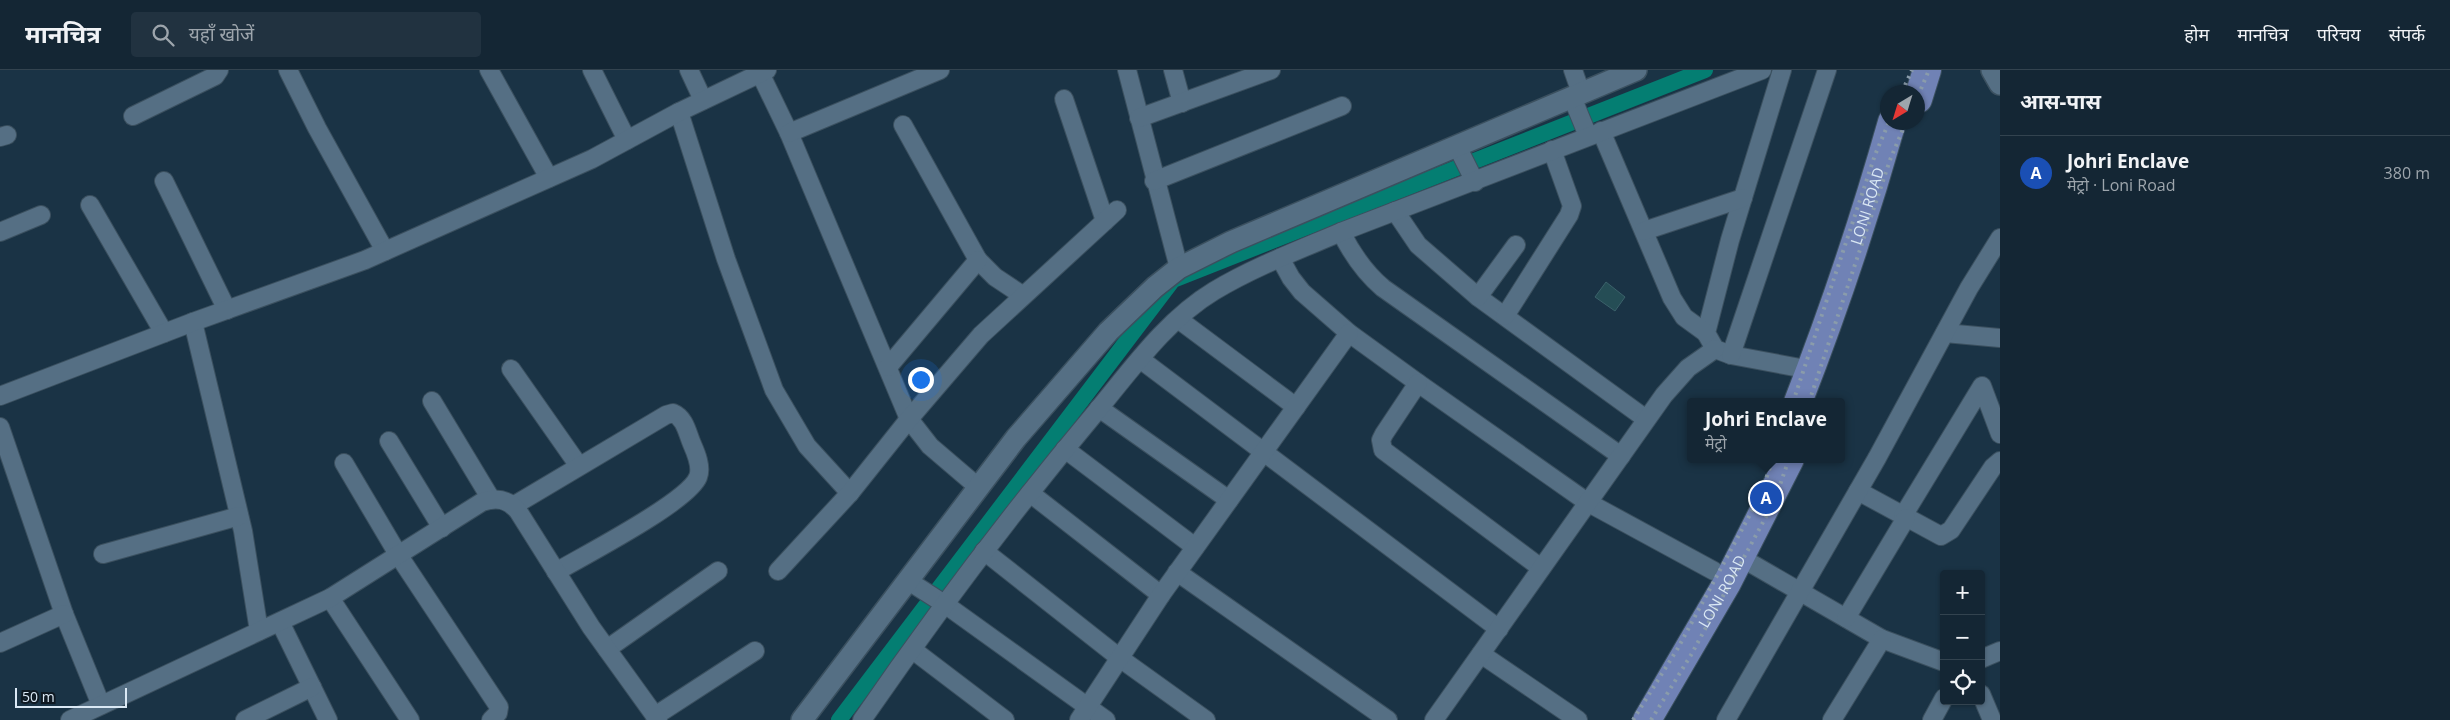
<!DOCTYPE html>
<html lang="hi">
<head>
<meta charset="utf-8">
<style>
	:root { --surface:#142634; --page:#213240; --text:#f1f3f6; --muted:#9da5ac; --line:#33434f; --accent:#db2777 }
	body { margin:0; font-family:"Open Sans","Noto Sans Devanagari",sans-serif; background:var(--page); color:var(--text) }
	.controls { position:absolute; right:15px; bottom:15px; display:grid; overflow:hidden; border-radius:5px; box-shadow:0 1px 4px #0004 }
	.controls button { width:45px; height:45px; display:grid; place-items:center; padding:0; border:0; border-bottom:1px solid var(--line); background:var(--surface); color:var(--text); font:25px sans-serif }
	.compass { position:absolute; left:1880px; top:15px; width:45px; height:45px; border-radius:50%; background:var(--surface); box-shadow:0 1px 4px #0004; rotate:218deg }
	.scale { position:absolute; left:15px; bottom:12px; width:112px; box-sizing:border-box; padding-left:5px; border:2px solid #dae8f4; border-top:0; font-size:14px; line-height:18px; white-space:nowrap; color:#dae8f4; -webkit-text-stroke:4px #0f1922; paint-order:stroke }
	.you { position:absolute; left:920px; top:309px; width:18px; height:18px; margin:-12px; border:4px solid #fff; border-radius:50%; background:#1a73e8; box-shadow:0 0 0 8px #1a73e833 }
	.badge { display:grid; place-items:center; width:32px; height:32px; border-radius:50%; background:var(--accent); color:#fff; font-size:16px; font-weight:700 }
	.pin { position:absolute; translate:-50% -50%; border:2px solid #fff; box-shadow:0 1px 5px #0006 }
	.popup { position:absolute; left:1687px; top:328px; width:158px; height:65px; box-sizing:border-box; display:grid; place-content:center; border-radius:5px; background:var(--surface); filter:drop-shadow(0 1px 4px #0005); font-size:16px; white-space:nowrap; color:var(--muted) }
	.popup b { font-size:19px; color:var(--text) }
	.popup::after { content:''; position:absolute; left:50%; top:100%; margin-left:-10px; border:10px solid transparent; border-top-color:var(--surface) }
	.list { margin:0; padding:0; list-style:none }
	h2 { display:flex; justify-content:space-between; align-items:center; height:65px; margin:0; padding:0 20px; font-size:21px }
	h2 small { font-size:16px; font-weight:400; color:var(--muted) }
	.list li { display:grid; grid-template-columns:32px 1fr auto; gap:15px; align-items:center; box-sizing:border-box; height:75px; padding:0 20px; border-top:1px solid var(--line) }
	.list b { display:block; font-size:19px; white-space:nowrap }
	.list p { margin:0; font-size:16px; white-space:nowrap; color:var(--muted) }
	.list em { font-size:16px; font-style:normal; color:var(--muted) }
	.icon { flex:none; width:28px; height:28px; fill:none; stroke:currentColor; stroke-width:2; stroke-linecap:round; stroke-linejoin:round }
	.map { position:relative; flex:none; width:2000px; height:650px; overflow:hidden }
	header { display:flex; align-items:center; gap:30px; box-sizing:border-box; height:70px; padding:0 25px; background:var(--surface); border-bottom:1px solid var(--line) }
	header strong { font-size:24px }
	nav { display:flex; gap:28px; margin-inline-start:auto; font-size:18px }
	.search { width:350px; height:45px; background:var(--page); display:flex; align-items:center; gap:12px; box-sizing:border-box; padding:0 18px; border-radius:5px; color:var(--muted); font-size:19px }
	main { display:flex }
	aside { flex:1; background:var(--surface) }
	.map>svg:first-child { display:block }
</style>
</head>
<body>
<header>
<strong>मानचित्र</strong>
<div class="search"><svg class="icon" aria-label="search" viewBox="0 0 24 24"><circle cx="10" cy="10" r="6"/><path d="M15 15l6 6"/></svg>यहाँ खोजें</div>
<nav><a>होम</a><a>मानचित्र</a><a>परिचय</a><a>संपर्क</a></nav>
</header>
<main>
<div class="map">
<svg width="2000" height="650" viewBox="0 0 2000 650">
	<rect width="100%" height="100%" fill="#1a3345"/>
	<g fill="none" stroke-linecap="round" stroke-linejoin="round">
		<polyline stroke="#047e72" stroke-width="16" points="839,650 1173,210 1705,0"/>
	</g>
	<polygon fill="#254d55" stroke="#3b616a" points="1606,212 1625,227 1615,241 1595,227"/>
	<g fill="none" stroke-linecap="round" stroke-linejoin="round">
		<defs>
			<g id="minor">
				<polyline points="288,0 317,58 385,181"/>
				<polyline points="489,0 549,108"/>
				<polyline points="592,0 627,70"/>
				<polyline points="689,0 703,30"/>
				<polyline points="1127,0 1179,198"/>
				<polyline points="1173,0 1182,33"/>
				<polyline points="1573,0 1581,23"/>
				<polyline points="1782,0 1730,170 1706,263 1715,279 1731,285 1811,300"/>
				<polyline points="760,3 789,63 909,349 930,376 978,417"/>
				<polyline points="1572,27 1588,66"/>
				<polyline points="1064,29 1105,151"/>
				<polyline points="679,42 726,189 774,320 807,376 850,423"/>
				<polyline points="133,46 215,6 219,0"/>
				<polyline points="1139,48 1271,0"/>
				<polyline points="903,55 978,190 995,207 1022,225"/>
				<polyline points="1601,61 1672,228 1684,247 1706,263"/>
				<polyline points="789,63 940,0"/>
				<polyline points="0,67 7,65"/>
				<polyline points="1457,76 1475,112"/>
				<polyline points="164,111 227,240"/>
				<polyline points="1154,111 1342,36"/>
				<polyline points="90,135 164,263"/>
				<polyline points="1395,141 1418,175 1478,227 1646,349"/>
				<polyline points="1644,161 1743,128"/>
				<polyline points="0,162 41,145"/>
				<path d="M1341,162c11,22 23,40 42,56l238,168"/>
				<polyline points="1280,188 1291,208 1302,222 1349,263 1418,313 1587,432 1714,501"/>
				<polyline points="1478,227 1516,175"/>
				<polyline points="1505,246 1569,145 1572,136 1552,80"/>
				<polyline points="1178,249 1296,337"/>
				<polyline points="193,252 243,461 259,561"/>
				<polyline points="1945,263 2000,268"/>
				<polyline points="1731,285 1827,0"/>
				<polyline points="1140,289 1499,559"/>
				<polyline points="888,297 978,190"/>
				<polyline points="511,299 579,396"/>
				<polyline points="1418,313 1384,364 1381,370 1383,380 1541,498"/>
				<polyline points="0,326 193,252 365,190 592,89 679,42 767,0"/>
				<polyline points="432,331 491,429"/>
				<polyline points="1099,338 1229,430"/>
				<polyline points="0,357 64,544 101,635"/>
				<polyline points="389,371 442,458"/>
				<polyline points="1065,379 1195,477"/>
				<polyline points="344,393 399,486 499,637 498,643 491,650"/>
				<polyline points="1858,421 1941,466 1951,460 1993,397 2000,391"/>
				<polyline points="1030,423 1161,525"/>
				<path d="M513,436l153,-91 7,-2c12,5 14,19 19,31 4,9 10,23 6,33 -10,25 -115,79 -142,95"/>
				<polyline points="1903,446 1982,316 2000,364"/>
				<polyline points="984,481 1121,589 1206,650"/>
				<polyline points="103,484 239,446"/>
				<polyline points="1740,487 1882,569 1944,592"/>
				<polyline points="778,501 850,423 909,349 981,265 1117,140"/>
				<polyline points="1177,502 1388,650"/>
				<polyline points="907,510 946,535 1106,650"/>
				<polyline points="330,528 410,650"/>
				<polyline points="1846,548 1906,448"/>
				<polyline points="280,552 328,650"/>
				<polyline points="0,573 64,544"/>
				<polyline points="607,579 718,501"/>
				<polyline points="913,580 1005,650"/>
				<polyline points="1481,584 1578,650"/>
				<polyline points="1981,589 2000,581"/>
				<polyline points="1981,624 1992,650"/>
				<polyline points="655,646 755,581"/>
				<path d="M70,650l260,-122 152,-96c15,-5 26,-3 36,9l73,116 67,93"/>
				<polyline points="245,650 312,617"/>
				<path d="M862,650c73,-106 151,-209 234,-308 35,-42 70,-92 118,-121 40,-24 85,-41 127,-59l421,-162"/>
				<polyline points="1079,650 1161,525 1349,263"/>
				<polyline points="1434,650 1664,325 1688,298 1715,279"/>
				<polyline points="1726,650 1877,388 1969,218 2000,168"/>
				<polyline points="1832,650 1882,569"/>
				<polyline points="1932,650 1944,628"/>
			</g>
			<g id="tertiary">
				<polyline points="1992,0 2000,14"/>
				<polyline points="802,650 1016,368 1108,262 1155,217 1179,198 1231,172 1636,0"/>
			</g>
			<g id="trunk">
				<polyline points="1918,29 1927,0"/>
				<path id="s1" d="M1798,332c36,-92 67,-185 94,-280"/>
				<path id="s2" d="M1647,650l80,-137 63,-124"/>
			</g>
		</defs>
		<use href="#minor" stroke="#3b505f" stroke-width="20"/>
		<use href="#tertiary" stroke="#3b505f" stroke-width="24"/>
		<use href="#trunk" stroke="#3b505f" stroke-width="30"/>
		<use href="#minor" stroke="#556f84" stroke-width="18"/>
		<use href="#tertiary" stroke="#556f84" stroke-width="21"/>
		<use href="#trunk" stroke="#7082b5" stroke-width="28"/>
		<g stroke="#8a9cab" stroke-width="4" stroke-dasharray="2.5 5" stroke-linecap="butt">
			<polyline points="1902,22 1912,0"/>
			<polyline points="1918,26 1929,0"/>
			<polyline points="1793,332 1875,85 1889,52"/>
			<polyline points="1809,332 1890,90 1906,52"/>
			<polyline points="1633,650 1678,578 1760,426 1773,389"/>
			<polyline points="1651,650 1691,585 1774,432 1789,389"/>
		</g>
	</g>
	<g text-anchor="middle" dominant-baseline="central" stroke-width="4" stroke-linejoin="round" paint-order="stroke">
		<g font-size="15" fill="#dae8f4" stroke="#0f1922">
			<text stroke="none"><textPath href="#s1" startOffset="208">LONI ROAD</textPath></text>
			<text stroke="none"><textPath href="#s2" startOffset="149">LONI ROAD</textPath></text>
		</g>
	</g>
</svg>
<div class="controls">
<button>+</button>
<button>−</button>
<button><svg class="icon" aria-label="locate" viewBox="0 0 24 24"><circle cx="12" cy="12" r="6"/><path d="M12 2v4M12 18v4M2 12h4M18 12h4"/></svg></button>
</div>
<svg class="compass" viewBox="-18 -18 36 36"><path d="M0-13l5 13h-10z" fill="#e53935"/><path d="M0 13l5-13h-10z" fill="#9da5ac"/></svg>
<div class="scale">50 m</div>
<div class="you"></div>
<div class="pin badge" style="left:1766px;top:428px;background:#1a4fb4">A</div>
<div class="popup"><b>Johri Enclave</b>मेट्रो</div>
</div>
<aside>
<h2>आस-पास<small></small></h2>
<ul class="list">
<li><span class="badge" style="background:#1a4fb4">A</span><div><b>Johri Enclave</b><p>मेट्रो · Loni Road</p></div><em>380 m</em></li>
</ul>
</aside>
</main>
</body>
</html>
